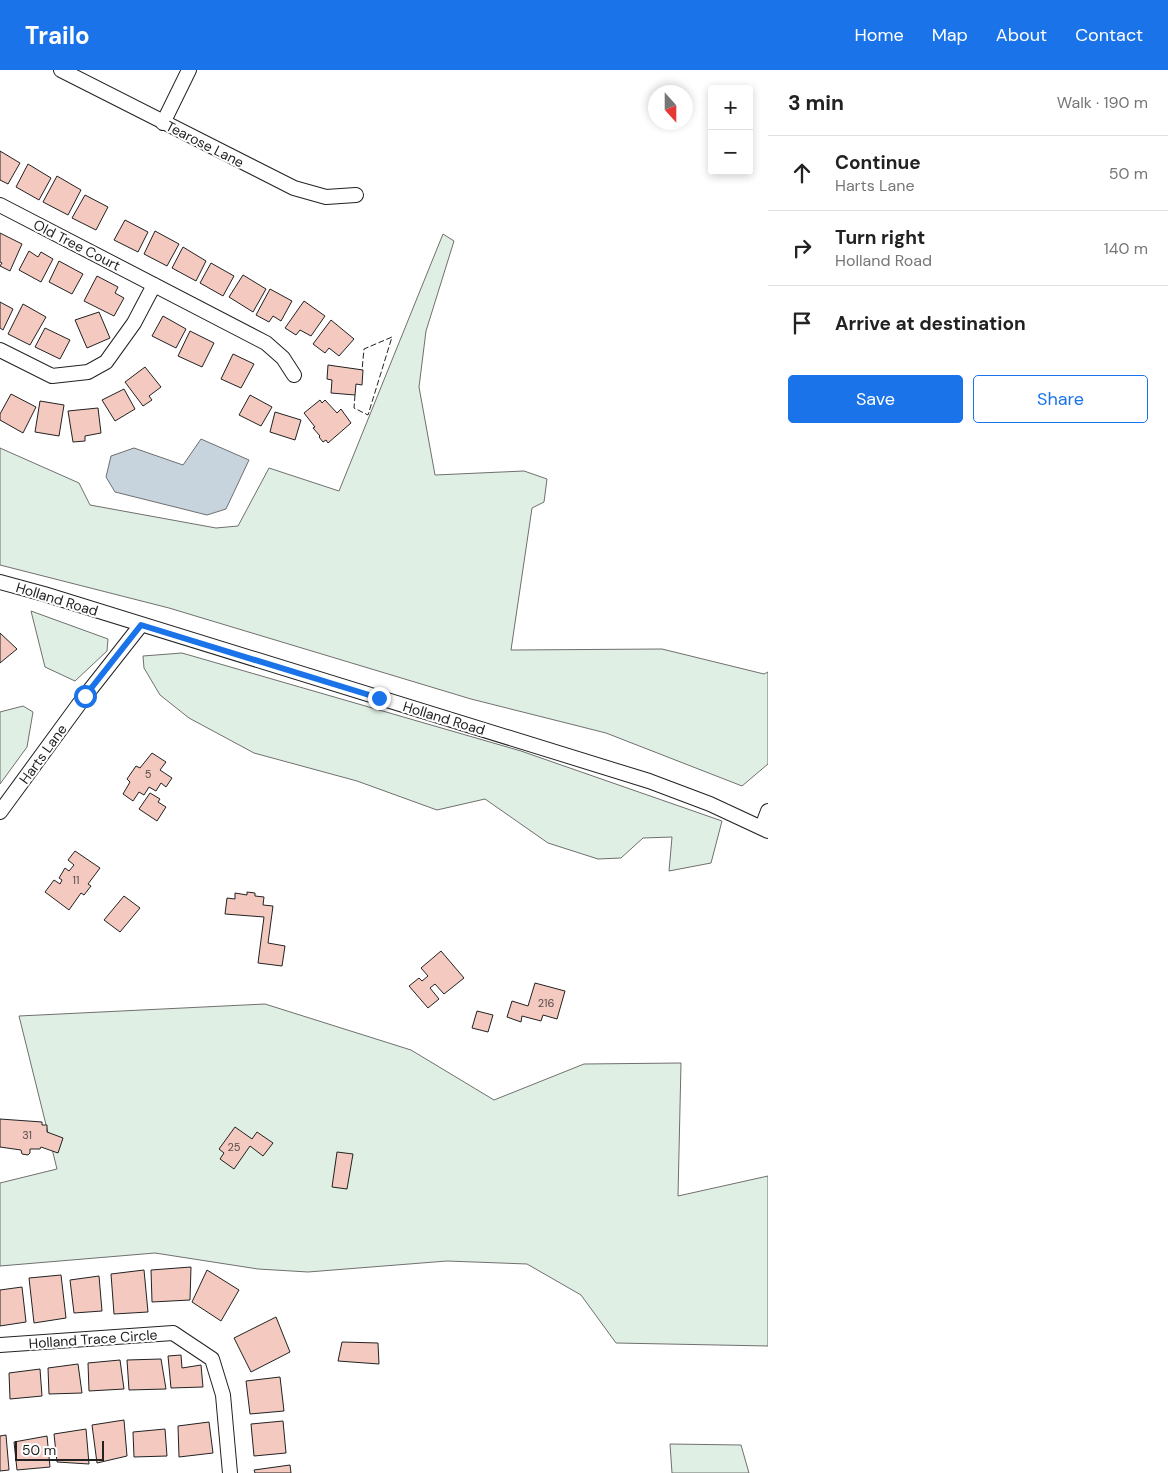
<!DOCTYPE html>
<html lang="en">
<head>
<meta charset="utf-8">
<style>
	:root { --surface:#fff; --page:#f6f6f6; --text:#222; --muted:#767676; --line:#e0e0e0; --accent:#1a73e8 }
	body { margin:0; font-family:"DM Sans",sans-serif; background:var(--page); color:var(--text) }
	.controls { position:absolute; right:15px; top:15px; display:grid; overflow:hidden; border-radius:5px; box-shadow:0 2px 8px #0003 }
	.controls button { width:45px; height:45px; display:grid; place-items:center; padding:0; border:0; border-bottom:1px solid var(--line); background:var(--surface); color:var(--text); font:25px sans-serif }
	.compass { position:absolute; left:648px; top:15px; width:45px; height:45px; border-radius:50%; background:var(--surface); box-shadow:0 2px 8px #0003; rotate:159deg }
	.scale { position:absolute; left:15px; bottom:12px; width:89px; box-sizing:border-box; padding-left:5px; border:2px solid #222; border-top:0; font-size:14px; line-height:18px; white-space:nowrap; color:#222; -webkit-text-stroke:4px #fff; paint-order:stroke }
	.stop { position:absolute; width:15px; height:15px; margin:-11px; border:4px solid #1a73e8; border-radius:50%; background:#fff }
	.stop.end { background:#1a73e8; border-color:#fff; box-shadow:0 1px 5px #0008 }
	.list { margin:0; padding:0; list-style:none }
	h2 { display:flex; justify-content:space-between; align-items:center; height:65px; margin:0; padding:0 20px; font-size:21px }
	h2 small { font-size:16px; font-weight:400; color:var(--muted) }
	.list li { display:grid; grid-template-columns:32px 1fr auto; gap:15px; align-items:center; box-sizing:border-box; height:75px; padding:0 20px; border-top:1px solid var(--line) }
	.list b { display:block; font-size:19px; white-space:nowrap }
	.list p { margin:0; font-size:16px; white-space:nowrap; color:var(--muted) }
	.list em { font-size:16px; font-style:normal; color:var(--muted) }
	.actions { display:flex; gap:10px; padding:15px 20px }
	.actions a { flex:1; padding:11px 0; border:1px solid var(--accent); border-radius:5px; text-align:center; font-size:18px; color:var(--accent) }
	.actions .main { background:var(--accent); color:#fff }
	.icon { flex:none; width:28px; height:28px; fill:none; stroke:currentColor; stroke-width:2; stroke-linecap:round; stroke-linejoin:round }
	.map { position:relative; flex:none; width:768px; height:1403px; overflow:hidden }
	header { display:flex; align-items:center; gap:30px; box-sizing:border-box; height:70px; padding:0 25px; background:var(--accent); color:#fff }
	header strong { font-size:24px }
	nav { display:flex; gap:28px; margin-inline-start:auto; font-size:18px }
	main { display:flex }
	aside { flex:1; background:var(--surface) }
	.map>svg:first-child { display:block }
</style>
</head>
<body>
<header>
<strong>Trailo</strong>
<nav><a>Home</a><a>Map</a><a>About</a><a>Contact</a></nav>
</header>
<main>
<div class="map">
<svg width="768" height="1403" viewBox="0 0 768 1403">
	<rect width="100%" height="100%" fill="#fff"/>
	<g fill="#e0efe3" stroke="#6f6f6f">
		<polygon points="443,164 454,171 426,261 419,317 435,405 524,401 547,409 544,432 532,438 511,580 662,579 764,604 768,602 768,694 742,716 606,663 471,629 169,538 0,495 0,378 79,413 90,435 216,458 238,456 269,398 339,421"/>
		<polygon points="31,541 108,569 107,581 75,611 45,597"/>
		<polygon points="182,583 521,681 722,751 711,793 669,801 672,767 643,768 621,788 598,789 548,773 485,729 437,740 357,711 254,683 189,648 160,625 144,598 143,586"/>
		<polygon points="23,636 33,642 27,677 0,714 0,642"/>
		<polygon points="265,934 411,980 494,1030 584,994 681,993 678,1126 768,1106 768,1276 616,1273 581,1225 527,1194 447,1191 308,1202 258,1199 155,1183 0,1196 0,1113 57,1099 19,946"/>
		<polygon points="670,1374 741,1375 749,1403 672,1403"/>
	</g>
	<polygon fill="#c7d3dd" stroke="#6f6f6f" points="201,369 249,390 226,439 207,445 115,422 106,407 111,386 134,378 183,395"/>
	<g fill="#f3c9c0" stroke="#222">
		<polygon points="0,81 20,93 8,114 0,110"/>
		<polygon points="28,94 51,108 39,130 16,117"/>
		<polygon points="57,106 81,120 68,145 43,132"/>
		<polygon points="85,125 108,137 96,160 72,148"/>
		<polygon points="125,150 148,162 138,182 114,170"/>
		<polygon points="155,161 179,174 167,196 144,184"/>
		<polygon points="0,163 22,174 10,201 0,196 2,193 0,192"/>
		<polygon points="183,177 206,191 196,211 172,198"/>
		<polygon points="29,181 38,187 41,182 53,189 41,212 19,200"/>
		<polygon points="59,191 83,204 72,224 49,212"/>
		<polygon points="211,193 234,206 223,226 200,213"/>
		<polygon points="243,205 266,219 253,242 229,227"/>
		<polygon points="97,206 118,217 115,223 124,228 114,246 84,231"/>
		<polygon points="270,219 292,231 281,251 273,246 269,252 256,245"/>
		<polygon points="304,231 325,246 311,266 300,260 296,265 285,258"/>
		<polygon points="0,232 13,239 3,260 0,258"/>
		<polygon points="23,234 46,247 30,275 8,264"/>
		<polygon points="99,242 110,268 87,278 75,250"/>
		<polygon points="163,246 186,259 176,278 152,266"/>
		<polygon points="331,250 354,269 339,286 329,278 325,283 313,274"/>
		<polygon points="45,258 70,270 60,289 35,277"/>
		<polygon points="190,261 214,273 202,297 178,286"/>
		<polygon points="233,284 254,294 241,318 221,309"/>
		<polygon points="328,295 363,300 362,315 356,314 355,325 331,323 332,310 327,309"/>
		<polygon points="145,297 161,317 149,326 152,330 143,336 125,312"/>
		<polygon points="124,319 135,339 115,351 102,330"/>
		<polygon points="11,324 36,337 23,363 0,350 0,344"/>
		<polygon points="250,325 272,337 261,356 239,345"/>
		<polygon points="320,330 322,333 325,330 337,343 341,339 351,353 328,373 326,370 323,372 319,367 320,366 313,358 315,357 304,343"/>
		<polygon points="40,331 64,335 59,366 35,362"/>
		<polygon points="98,338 101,363 85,366 85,371 73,372 68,341"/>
		<polygon points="275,342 301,350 295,370 270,362"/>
		<polygon points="0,563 17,579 0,593"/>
		<polygon points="152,683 166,692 160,700 172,708 166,717 161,713 156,721 149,717 144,725 139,722 133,731 123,724 130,712 127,709 136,696 140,698"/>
		<polygon points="150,723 160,729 158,732 166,737 157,751 139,739"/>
		<polygon points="75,781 100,798 88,814 91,816 84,825 81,823 69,840 45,822 54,810 60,814 62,810 59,808 65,798 69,801 74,795 68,790"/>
		<polygon points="247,822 255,823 255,826 264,827 263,835 273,836 268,873 285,876 282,896 258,893 264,847 225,844 227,828 235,829 235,823 247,825"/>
		<polygon points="124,826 140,838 120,862 104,850"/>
		<polygon points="441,881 464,908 444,924 435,914 430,918 439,929 428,938 409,916 419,908 422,911 428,906 421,898"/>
		<polygon points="535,913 565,921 557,949 543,945 541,951 522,946 521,952 507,947 512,931 528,936"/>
		<polygon points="477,941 493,945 488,962 472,958"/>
		<polygon points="0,1049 42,1052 42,1055 47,1055 47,1062 63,1068 58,1083 41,1077 40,1079 30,1079 30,1083 28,1085 22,1084 21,1080 0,1077"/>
		<polygon points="235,1057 252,1069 257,1062 273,1073 263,1086 250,1076 234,1099 220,1089 224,1083 219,1079"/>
		<polygon points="337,1082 353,1084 347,1119 332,1117"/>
		<polygon points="191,1197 190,1230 152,1232 151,1200"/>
		<polygon points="144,1200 148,1242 114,1244 111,1204"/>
		<polygon points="207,1200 239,1220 221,1251 192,1232"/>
		<polygon points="61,1205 66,1248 34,1253 29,1208"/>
		<polygon points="99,1206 102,1241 74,1243 70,1210"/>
		<polygon points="22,1217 26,1252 0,1256 0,1220"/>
		<polygon points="276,1247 290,1282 251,1302 234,1268"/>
		<polygon points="342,1272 378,1273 379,1294 338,1291"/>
		<polygon points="181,1285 182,1298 201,1295 203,1317 171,1318 168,1286"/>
		<polygon points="161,1289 166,1319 129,1320 127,1290"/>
		<polygon points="120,1290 124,1319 89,1321 88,1293"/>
		<polygon points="78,1294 82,1323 49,1324 48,1298"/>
		<polygon points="40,1299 42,1326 10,1329 9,1303"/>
		<polygon points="280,1307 284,1341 250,1344 246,1311"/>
		<polygon points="124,1350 127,1386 97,1393 92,1355"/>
		<polygon points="283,1351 286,1383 254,1386 251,1354"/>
		<polygon points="209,1352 213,1383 179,1387 178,1356"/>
		<polygon points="86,1359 89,1394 57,1392 54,1364"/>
		<polygon points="165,1359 167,1386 134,1387 133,1362"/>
		<polygon points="6,1365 9,1400 0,1401 0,1366"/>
		<polygon points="47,1366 50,1397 17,1400 14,1372"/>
		<polygon points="290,1395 291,1403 255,1403 254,1400"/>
	</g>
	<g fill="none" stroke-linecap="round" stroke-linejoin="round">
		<defs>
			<g id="minor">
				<polyline points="61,0 294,118 326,127 356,125"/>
				<polyline points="163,53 189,0"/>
				<polyline points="0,135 266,273 283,288 294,305"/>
				<polyline points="0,280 52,306 88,302 106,292 134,253 154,215"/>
				<polyline points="0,512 44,524 649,711 710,734 768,761"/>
				<polyline points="0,742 82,630 141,555"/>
				<polyline points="762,757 768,741"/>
				<polyline points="0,1275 173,1263 212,1289 223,1325 230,1403"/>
			</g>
		</defs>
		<use href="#minor" stroke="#222" stroke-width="16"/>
		<use href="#minor" stroke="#fff" stroke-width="14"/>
		<polyline stroke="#222" stroke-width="1" stroke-dasharray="6 2.5" stroke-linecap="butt" points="355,325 354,338 368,345 392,267 364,279 362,300"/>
	</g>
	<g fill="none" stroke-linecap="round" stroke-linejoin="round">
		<polyline stroke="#1a73e8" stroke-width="6" points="85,626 141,555 379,628"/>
	</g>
	<g text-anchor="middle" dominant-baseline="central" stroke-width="4" stroke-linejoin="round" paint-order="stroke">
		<g font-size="11" fill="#564c4a">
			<text x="148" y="704">5</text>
			<text x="76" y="810">11</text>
			<text x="546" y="933">216</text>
			<text x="27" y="1065">31</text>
			<text x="234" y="1077">25</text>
		</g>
		<g font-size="14" fill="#222" stroke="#fff">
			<text transform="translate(205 74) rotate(27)">Tearose Lane</text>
			<text transform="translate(77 175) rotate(27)">Old Tree Court</text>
			<text transform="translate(57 529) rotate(17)">Holland Road</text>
			<text transform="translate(444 648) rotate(17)">Holland Road</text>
			<text transform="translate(43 684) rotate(-54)">Harts Lane</text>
			<text transform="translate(93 1269) rotate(-4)">Holland Trace Circle</text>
		</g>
	</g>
</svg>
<div class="controls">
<button>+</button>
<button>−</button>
</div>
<svg class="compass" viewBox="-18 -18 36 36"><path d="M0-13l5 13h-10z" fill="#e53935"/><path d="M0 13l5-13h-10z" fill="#767676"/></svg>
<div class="scale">50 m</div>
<div class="stop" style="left:85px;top:626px"></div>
<div class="stop end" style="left:379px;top:628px"></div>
</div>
<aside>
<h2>3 min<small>Walk · 190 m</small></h2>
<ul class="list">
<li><svg class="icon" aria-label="ahead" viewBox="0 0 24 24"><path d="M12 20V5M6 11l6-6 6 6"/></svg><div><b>Continue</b><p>Harts Lane</p></div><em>50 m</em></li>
<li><svg class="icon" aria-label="right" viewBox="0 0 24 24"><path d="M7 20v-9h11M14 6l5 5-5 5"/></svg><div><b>Turn right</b><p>Holland Road</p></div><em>140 m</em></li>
<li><svg class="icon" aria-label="arrive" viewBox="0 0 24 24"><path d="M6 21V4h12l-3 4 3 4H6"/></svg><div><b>Arrive at destination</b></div></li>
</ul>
<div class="actions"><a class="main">Save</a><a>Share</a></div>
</aside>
</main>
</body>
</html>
